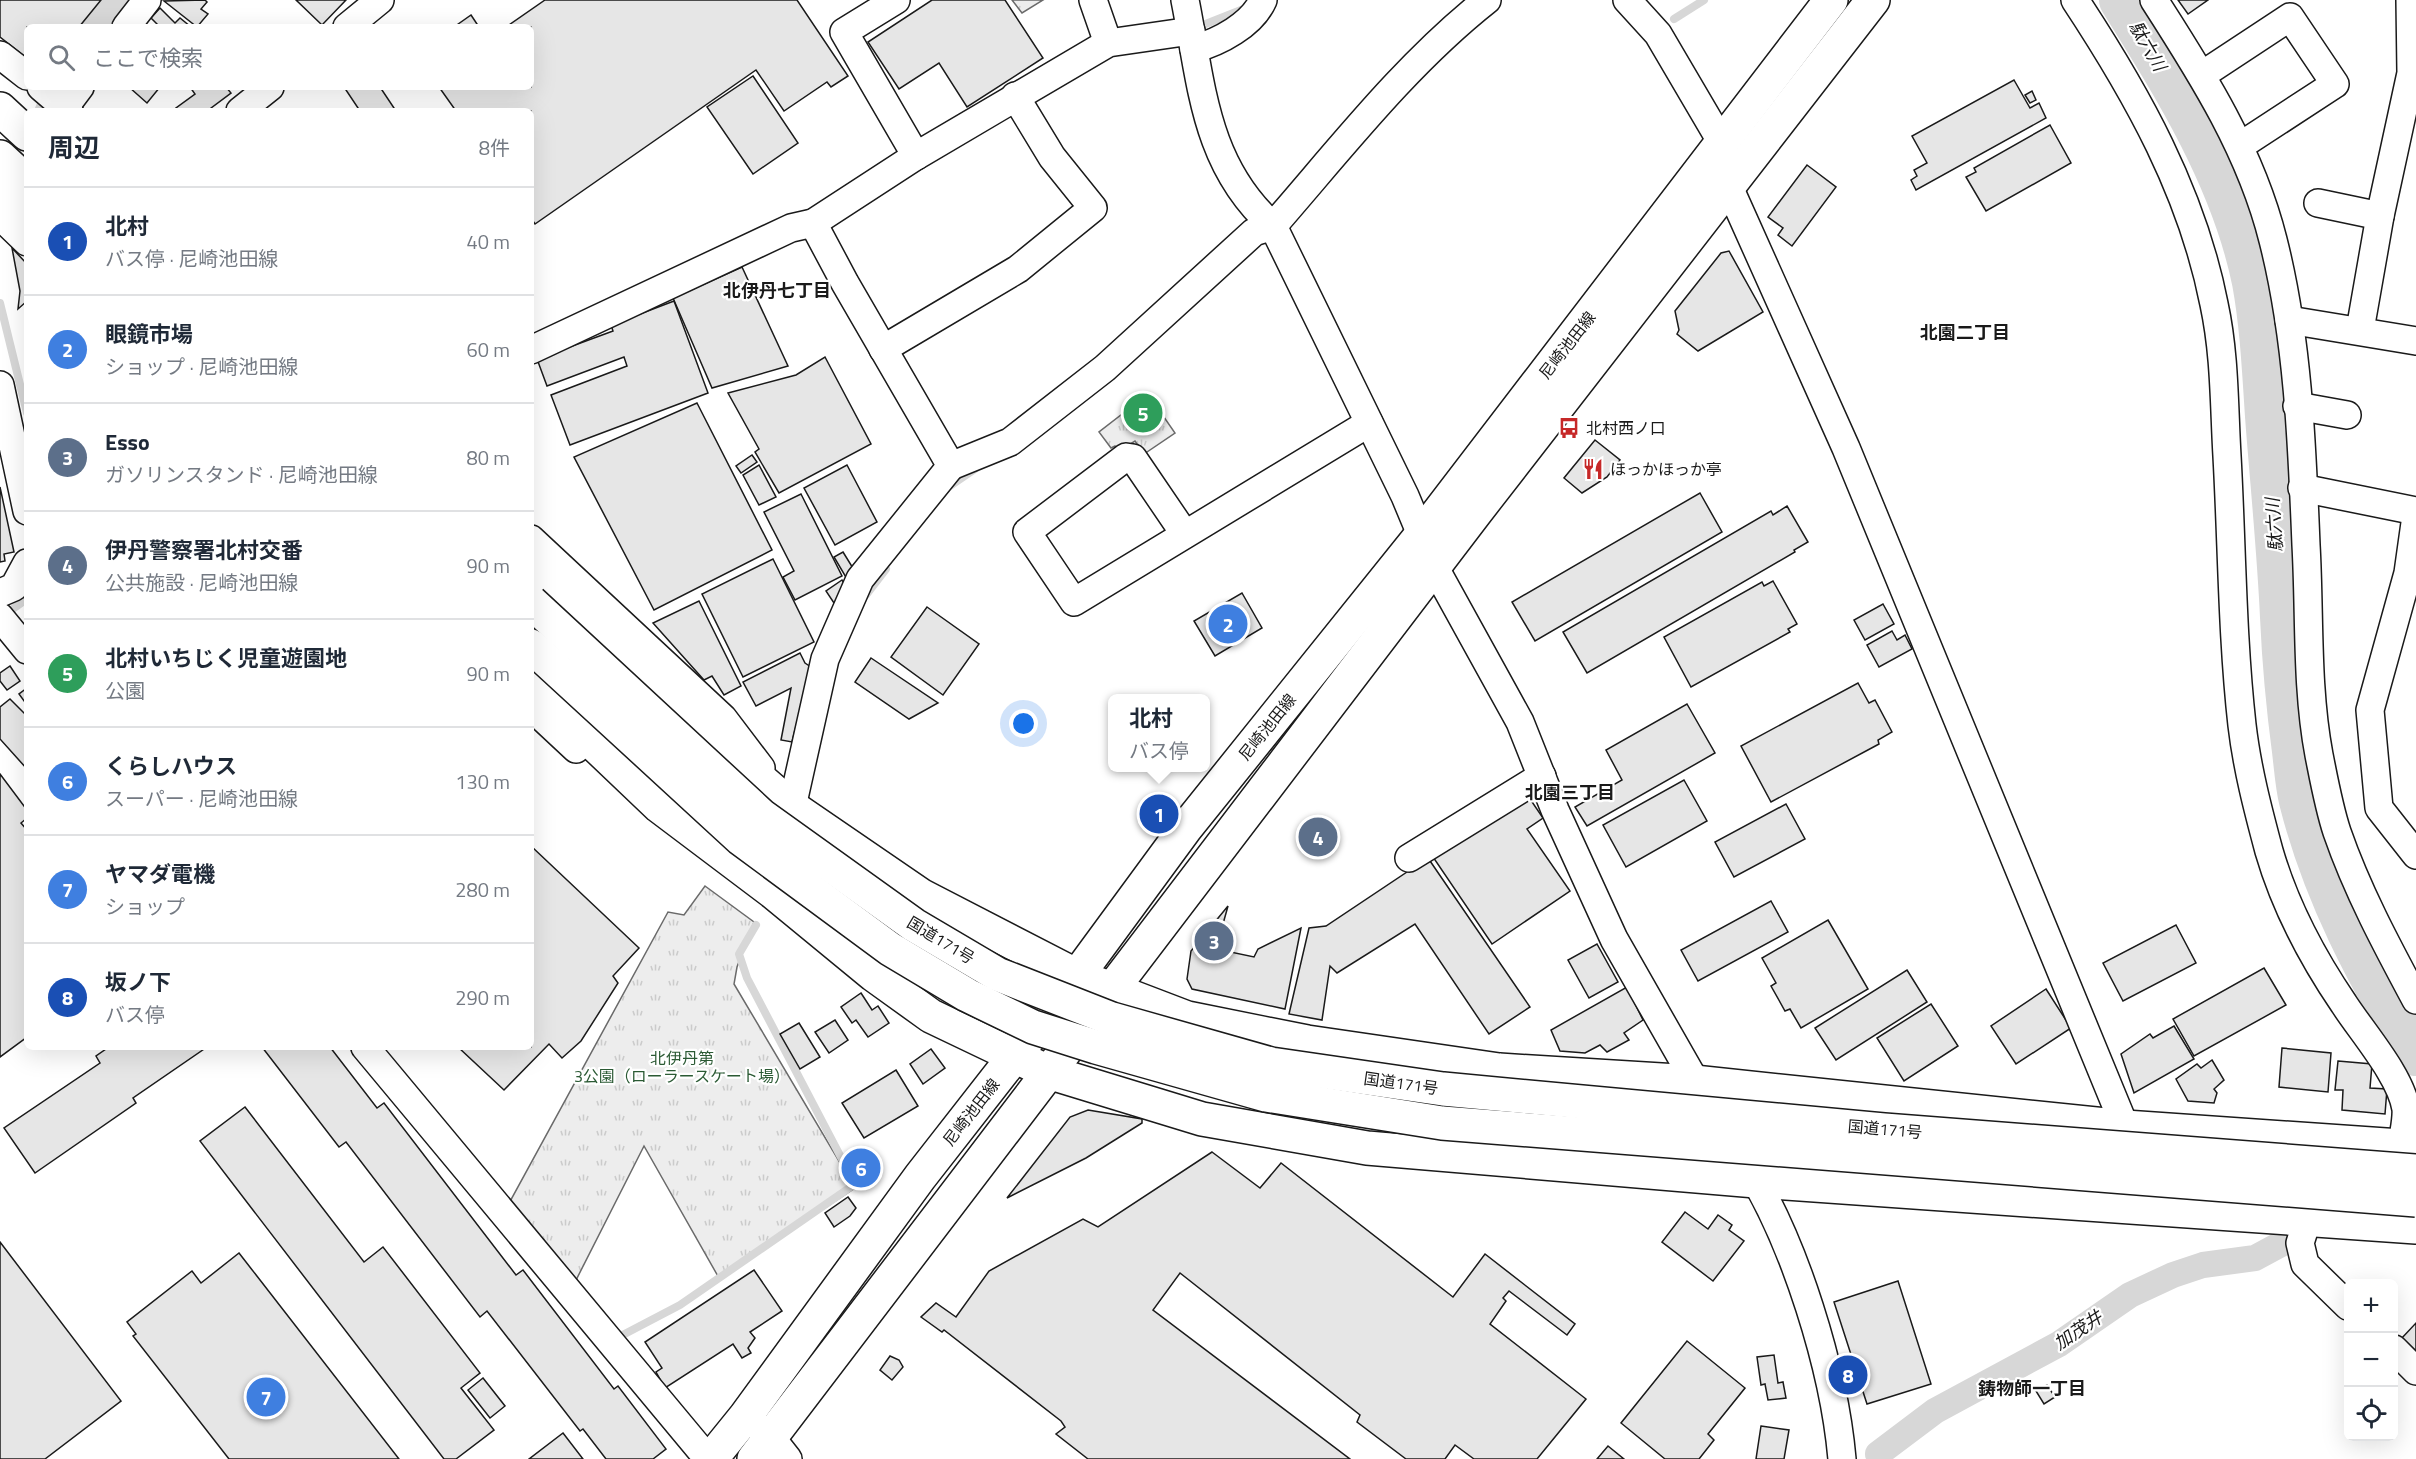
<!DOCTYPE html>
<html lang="ja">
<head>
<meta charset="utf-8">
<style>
	:root { --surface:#fff; --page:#f6f6f7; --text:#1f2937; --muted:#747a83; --line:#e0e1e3; --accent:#c62828 }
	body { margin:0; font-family:"Titillium Web","Noto Sans JP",sans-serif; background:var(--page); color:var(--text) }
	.controls { position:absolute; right:18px; bottom:18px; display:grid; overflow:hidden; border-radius:9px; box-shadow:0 6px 24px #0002 }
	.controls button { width:54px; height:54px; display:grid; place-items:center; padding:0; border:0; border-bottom:2px solid var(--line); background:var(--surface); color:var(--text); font:30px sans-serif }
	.you { position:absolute; left:1024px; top:724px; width:21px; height:21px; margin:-15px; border:4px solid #fff; border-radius:50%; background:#1a73e8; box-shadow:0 0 0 9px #1a73e833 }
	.badge { display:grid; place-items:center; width:39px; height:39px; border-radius:50%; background:var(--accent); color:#fff; font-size:20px; font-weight:700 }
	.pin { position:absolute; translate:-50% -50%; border:3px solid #fff; box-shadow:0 2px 6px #0006 }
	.popup { position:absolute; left:1108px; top:694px; width:102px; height:78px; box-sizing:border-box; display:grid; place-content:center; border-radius:9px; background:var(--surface); filter:drop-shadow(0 2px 4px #0005); font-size:20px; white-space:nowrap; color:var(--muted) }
	.popup b { font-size:22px; color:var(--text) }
	.popup::after { content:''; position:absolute; left:50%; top:100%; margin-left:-12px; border:12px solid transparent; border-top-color:var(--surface) }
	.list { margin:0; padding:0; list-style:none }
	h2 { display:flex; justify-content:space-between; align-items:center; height:78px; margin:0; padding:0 24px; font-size:26px }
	h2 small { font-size:20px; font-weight:400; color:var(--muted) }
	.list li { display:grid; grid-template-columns:39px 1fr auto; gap:18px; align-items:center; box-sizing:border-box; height:108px; padding:0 24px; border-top:2px solid var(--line) }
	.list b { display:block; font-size:22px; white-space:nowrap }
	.list p { margin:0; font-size:20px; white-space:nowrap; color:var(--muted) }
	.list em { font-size:20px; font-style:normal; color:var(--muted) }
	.icon { flex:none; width:33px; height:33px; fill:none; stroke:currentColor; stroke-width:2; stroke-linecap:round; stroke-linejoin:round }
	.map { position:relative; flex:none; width:2416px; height:1459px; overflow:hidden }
	.search { position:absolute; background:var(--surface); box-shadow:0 6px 24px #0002; left:24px; top:24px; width:510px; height:66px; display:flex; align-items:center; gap:15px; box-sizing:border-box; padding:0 21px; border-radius:9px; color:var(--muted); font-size:22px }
	.panel { position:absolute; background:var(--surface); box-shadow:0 6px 24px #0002; left:24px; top:108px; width:510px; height:942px; border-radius:9px }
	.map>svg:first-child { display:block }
</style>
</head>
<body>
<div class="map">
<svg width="2416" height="1459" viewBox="0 0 2416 1459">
	<defs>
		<pattern id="grass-tufts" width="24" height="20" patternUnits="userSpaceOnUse" patternTransform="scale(1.5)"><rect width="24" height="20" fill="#ededed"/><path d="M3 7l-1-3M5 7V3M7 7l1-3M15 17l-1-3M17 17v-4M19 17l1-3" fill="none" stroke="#cbcbcb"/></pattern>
	</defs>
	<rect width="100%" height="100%" fill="#fff"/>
	<g fill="url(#grass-tufts)" stroke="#6a6a6a" stroke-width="1.5">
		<polygon points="1012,0 1043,0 1022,13"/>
		<polygon points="1148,394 1175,433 1144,454 1135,441 1119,451 1115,446 1111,448 1099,432"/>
		<polygon points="705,886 754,922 737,967 734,984 855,1188 719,1278 644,1146 571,1290 507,1207 668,912 684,915"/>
	</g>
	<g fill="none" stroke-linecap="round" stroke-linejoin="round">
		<g stroke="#d7d7d7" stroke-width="8">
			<polyline points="1674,19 1704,0"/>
			<polyline points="1203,25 1246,8"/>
			<polyline points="38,111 41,104"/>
			<polyline points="0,303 27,413"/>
			<polyline points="950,486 975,469"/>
			<polyline points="866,595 886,569"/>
			<polyline points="4,615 27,599"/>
			<polyline points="615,1339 680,1305 855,1184 747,978 739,954 756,925"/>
		</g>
		<polyline stroke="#d7d7d7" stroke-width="26" points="1878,1454 1935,1411 2059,1344 2130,1295 2173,1275 2203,1265 2255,1258 2281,1244 2290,1235"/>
		<g stroke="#d7d7d7" stroke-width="44">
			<path d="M2121,0c55,88 112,179 133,282 8,44 10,89 13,134 5,67 12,134 15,201 2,45 6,89 12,134 2,16 3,34 7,50 23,91 66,173 115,253"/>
			<polyline points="100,27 123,0"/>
		</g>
	</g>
	<g fill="#e6e6e6" stroke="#1a1a1a" stroke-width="1.5">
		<polygon points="0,0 101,0 79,27 27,27 27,58 0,37"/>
		<polygon points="205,0 207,2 201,9 208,14 197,27 164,1"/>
		<polygon points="296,0 346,0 322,25"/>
		<polygon points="545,0 797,0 848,76 831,87 827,82 784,111 756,70 535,224 531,218 531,111 456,111 439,87 531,87 531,27 506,27"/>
		<polygon points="932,0 1005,0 1043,58 967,107 939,63 899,89 868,42"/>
		<polygon points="2178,0 2208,0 2188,14"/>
		<polygon points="160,8 175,23 180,18 191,27 160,27 151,18"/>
		<polygon points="471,15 479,27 454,27"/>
		<polygon points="753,76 798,143 753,174 707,107"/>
		<polygon points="2014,80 2030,108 2039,103 2046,118 1916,190 1911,180 1917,176 1914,170 1927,163 1912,136"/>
		<polygon points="129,87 160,87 147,103"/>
		<polygon points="190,87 226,87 231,93 207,111 178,111 176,108 195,94"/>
		<polygon points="344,87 380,87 396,111 360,111"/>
		<polygon points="2032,91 2036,100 2030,103 2025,95"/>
		<polygon points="2050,125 2071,163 1986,211 1966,177 1976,172 1974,168"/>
		<polygon points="1807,165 1836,187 1792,246 1778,235 1783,228 1768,217"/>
		<polygon points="12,248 27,264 27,301 18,309 20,291"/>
		<polygon points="1729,251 1763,312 1698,351 1677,334 1679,330 1675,311 1721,253"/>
		<polygon points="742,267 788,366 712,388 673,298"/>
		<polygon points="674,301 708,393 570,445 551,395 627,366 624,357 547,386 537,359 613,331 611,325"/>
		<polygon points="825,357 871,444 779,493 755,452 759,449 728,393 796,375"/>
		<polygon points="697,403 772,550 654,610 574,457"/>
		<polygon points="1595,440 1620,460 1607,477 1582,493 1564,478"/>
		<polygon points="752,455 757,462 741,473 736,466"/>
		<polygon points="759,465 776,497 759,505 743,475"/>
		<polygon points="847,465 877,522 835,545 804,488"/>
		<polygon points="0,487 14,552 4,554 5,561 0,562"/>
		<polygon points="1700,493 1722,532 1535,641 1512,602"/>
		<polygon points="801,494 842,576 795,600 783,577 794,571 764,512"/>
		<polygon points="1787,506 1808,542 1794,550 1795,552 1587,673 1563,632 1771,511 1773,515"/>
		<polygon points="843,552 856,573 847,579 834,557"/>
		<polygon points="773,559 814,642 743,677 702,594"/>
		<polygon points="842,580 846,587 836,606 826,591"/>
		<polygon points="1773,581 1797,624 1788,629 1790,632 1691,687 1664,637 1762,582 1764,586"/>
		<polygon points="1242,593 1262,628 1215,656 1194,621"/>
		<polygon points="699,601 741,686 724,695 712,676 704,680 653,623"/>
		<polygon points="1883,604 1894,624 1865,640 1854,620"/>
		<polygon points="927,607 979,644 943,695 891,657"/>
		<polygon points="1892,631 1897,640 1905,635 1912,649 1879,667 1867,645"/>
		<polygon points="800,653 805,663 811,667 792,742 781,740 791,688 756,706 743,682"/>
		<polygon points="871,658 938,703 909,719 855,682"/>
		<polygon points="10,666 20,681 7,690 0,681 0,673"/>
		<polygon points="1858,683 1869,703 1875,700 1892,732 1878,740 1879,744 1771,802 1741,746"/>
		<polygon points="27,688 27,705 19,694"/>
		<polygon points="10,699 27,716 27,769 0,739 0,707"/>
		<polygon points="1687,704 1715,753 1587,826 1575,807 1622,780 1606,750"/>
		<polygon points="0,774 27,810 27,818 21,823 27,830 27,1037 0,1057"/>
		<polygon points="1684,780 1707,821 1626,867 1603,825"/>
		<polygon points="1526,793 1543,818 1527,829 1570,891 1492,944 1433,857"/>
		<polygon points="1786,804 1805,839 1734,877 1715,842"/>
		<polygon points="531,846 639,948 613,976 618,983 581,1041 562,1058 549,1044 504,1090 458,1047 531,1047"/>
		<polygon points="1428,858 1530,1007 1489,1034 1415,924 1337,973 1330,966 1322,1020 1289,1014 1309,928 1326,926"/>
		<polygon points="1771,901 1788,932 1698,981 1681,950"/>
		<polygon points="1228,906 1216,949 1254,957 1258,949 1301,928 1285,1009 1192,989 1187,979 1191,951"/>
		<polygon points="1828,920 1868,989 1801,1028 1790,1009 1785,1011 1771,986 1776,983 1762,958"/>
		<polygon points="2176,925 2196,963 2123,1001 2103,963"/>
		<polygon points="1597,944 1618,982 1589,998 1568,960"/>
		<polygon points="2264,968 2286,1005 2194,1056 2173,1019"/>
		<polygon points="1907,970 1927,1002 1836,1060 1815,1028"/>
		<polygon points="1627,987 1643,1020 1624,1033 1629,1040 1607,1052 1600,1045 1585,1053 1560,1051 1551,1030"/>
		<polygon points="2046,989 2071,1028 2016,1064 1991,1026"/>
		<polygon points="861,993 872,1010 878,1006 889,1023 868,1037 856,1020 852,1023 841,1007"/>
		<polygon points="1931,1004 1958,1046 1904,1081 1877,1038"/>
		<polygon points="835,1020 848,1040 829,1053 815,1032"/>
		<polygon points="799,1023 820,1057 800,1069 780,1034"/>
		<polygon points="2174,1026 2194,1059 2134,1093 2121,1054 2150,1034 2153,1038"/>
		<polygon points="109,1047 207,1047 133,1098 136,1103 35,1173 4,1128 100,1063 96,1056"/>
		<polygon points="262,1047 330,1047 377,1108 384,1103 516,1275 523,1270 614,1389 618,1386 666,1449 653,1459 606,1459 583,1429 580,1431 487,1311 480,1317 346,1142 339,1147"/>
		<polygon points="2282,1048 2331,1053 2328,1092 2279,1087"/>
		<polygon points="931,1049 945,1068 923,1084 910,1064"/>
		<polygon points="2212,1060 2224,1080 2214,1089 2217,1093 2214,1103 2188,1101 2176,1079 2197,1064 2201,1068"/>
		<polygon points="2338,1061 2372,1064 2370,1088 2387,1089 2385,1114 2342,1110 2343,1090 2335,1090"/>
		<polygon points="896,1070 918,1106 864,1138 842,1103"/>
		<polygon points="245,1107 364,1262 383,1247 480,1373 461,1388 494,1430 456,1459 444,1459 200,1141"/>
		<polygon points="1088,1110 1142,1119 1142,1123 1086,1158 1007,1198 1070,1117"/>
		<polygon points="1212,1152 1260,1188 1281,1163 1453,1297 1485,1254 1575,1324 1567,1335 1509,1291 1503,1298 1506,1301 1490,1324 1586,1399 1537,1459 1474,1459 1455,1445 1445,1459 1406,1459 1357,1422 1360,1415 1180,1273 1153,1310 1350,1459 1088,1459 1056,1434 1065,1427 1061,1421 944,1330 942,1332 921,1317 936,1303 956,1317 989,1271 1083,1219 1098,1227"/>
		<polygon points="848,1197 856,1208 850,1216 834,1227 825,1213"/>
		<polygon points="1685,1212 1708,1229 1718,1215 1732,1225 1729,1230 1744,1241 1713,1281 1662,1242"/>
		<polygon points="0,1242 121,1401 45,1459 0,1459"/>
		<polygon points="239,1253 399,1459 229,1459 133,1336 136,1334 127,1322 192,1271 201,1283"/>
		<polygon points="754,1270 782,1311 750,1332 755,1338 748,1348 751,1353 742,1358 733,1344 665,1388 656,1372 662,1368 645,1342"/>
		<polygon points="1898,1281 1931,1384 1867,1404 1834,1302"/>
		<polygon points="2416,1323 2416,1353 2401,1339"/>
		<polygon points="1687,1341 1745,1388 1708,1434 1714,1440 1699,1459 1665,1459 1621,1423"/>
		<polygon points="1774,1355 1778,1383 1783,1382 1786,1398 1768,1400 1765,1384 1761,1385 1757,1357"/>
		<polygon points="890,1356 899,1360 903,1367 892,1380 880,1370"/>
		<polygon points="483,1378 505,1406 490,1418 468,1390"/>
		<polygon points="2047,1385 2055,1397 2044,1404 2036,1391"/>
		<polygon points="1761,1426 1789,1430 1784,1459 1756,1459"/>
		<polygon points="563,1433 583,1459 529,1459"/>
		<polygon points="1608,1446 1624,1459 1597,1459"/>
	</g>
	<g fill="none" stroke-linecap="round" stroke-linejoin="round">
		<defs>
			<g id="minor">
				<polyline points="896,0 844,32 916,156"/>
				<polyline points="1093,0 1108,43"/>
				<path d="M1185,0c17,85 19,164 88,226l132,270 30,72 85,154 35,88 59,129 89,156"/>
				<polyline points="1627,0 1658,34 1722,143 1729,187 1846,448 2125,1127"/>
				<path d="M2075,0c62,94 117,192 139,304 11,51 10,101 13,152 5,90 5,180 15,269 5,43 16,85 27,126 16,55 43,106 75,153 18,28 57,72 62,105 1,11 -3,25 -4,37"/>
				<path d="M2154,0c49,76 97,152 119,240 25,98 29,204 33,305 4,70 0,141 13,210 5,25 10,53 18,77 20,58 50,114 79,168"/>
				<polyline points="126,27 147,0"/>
				<polyline points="347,27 380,0"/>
				<path d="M1194,49c25,-7 58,-24 69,-49"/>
				<polyline points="0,55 27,76"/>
				<polyline points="2202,75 2290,17 2335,84 2240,146"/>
				<polyline points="41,87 69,111"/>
				<polyline points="65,107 80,87"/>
				<polyline points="240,111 270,87"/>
				<polyline points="2318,203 2380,216"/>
				<polyline points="0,216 27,242"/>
				<polyline points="2289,320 2416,341"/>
				<polyline points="2360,330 2380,216 2411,73 2410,0"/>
				<polyline points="883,349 1018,269 1093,208 1052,157 1015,96"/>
				<polyline points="531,350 791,228 813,223 916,156 1108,43 1191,31"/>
				<polyline points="0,385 27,511"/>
				<polyline points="2297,406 2347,415"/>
				<path d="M951,466l59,-24 95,-74 149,-136 19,-6c68,-78 133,-162 214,-226"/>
				<polyline points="2302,488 2416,511"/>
				<polyline points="2416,516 2408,573 2370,710 2379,808 2416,855"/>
				<polyline points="1184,533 1133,458 1126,457 1027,532 1074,602 1369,423"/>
				<polyline points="531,539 723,718 761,768"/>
				<polyline points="0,593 14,587 27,563"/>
				<polyline points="0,617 27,650"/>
				<polyline points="531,707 576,749"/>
				<polyline points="792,807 825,659 860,579 951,466 845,283 813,223"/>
				<polyline points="1409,858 1542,776"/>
				<polyline points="365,1047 708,1459"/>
				<path d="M1747,1166c48,77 87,202 95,293"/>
				<polyline points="2307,1221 2300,1243 2305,1264 2348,1306"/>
				<polyline points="2394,1349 2416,1371"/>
				<polyline points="756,1425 770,1436 788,1459"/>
			</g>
			<g id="major">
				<polyline points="711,1459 745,1417 920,1177 1077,976 1185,829 1422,534 1831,0"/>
				<polyline points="754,1459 1475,513 1873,0"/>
			</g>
			<g id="highway">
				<polyline points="0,109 27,134"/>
				<polyline points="0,157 27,182"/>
				<polyline points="0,186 27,217"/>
				<polyline points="531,570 660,692 792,807 922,896 1077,976 1187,1018 1307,1042 1499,1070 1694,1082 2125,1127 2416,1147"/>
				<polyline points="531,684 659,806 773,892 874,975 931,1016 1048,1072 1202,1119 1367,1148 1756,1181 2416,1227"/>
			</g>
		</defs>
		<use href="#minor" stroke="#1a1a1a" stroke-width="30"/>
		<use href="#major" stroke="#1a1a1a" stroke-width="36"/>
		<use href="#highway" stroke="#1a1a1a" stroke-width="36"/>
		<use href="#minor" stroke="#fff" stroke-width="27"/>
		<use href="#major" stroke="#fff" stroke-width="33"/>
		<use href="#highway" stroke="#fff" stroke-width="33"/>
		<defs>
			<g id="highway-bridge">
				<polyline points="531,602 762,816 914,925 997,974 1112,1019 1271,1064 1443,1089 1884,1130 2416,1171"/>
				<polyline points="531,646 741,839 890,949 967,995 1033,1027 1096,1047 1266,1095 1442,1123 2416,1200"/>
			</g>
		</defs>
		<use href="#highway-bridge" stroke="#1a1a1a" stroke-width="36" stroke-linecap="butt"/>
		<use href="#highway-bridge" stroke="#fff" stroke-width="33"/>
	</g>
	<defs>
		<symbol id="bus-bare" viewBox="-9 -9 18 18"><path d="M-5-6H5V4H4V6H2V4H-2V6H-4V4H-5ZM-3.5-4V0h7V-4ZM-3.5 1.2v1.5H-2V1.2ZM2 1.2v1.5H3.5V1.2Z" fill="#c62828" stroke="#fff" stroke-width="2.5" paint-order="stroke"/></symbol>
		<symbol id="restaurant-bare" viewBox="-9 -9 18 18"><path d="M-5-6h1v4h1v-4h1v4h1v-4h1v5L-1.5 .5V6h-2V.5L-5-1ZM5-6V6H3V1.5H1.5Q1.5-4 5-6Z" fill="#c62828" stroke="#fff" stroke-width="2.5" paint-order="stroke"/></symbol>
	</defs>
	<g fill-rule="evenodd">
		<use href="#bus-bare" x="1554" y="413" width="30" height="30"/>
		<use href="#restaurant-bare" x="1578" y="454" width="30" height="30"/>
	</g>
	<g text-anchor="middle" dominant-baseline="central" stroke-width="4.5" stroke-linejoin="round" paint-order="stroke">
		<g font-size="16" fill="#1a1a1a" stroke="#fff">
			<text transform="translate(1567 345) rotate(-52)">尼崎池田線</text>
			<text transform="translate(1267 727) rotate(-51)">尼崎池田線</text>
			<text transform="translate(941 940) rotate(31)">国道171号</text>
			<text transform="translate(1401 1083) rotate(8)">国道171号</text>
			<text transform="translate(971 1112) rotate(-52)">尼崎池田線</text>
			<text transform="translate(1885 1129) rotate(5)">国道171号</text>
		</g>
		<g font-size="16" fill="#1a1a1a" stroke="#fff" text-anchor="start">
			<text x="1586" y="428">北村西ノ口</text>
			<text x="1610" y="469">ほっかほっか亭</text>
		</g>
		<g font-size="16" fill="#2b5a34" stroke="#fff">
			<text x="682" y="1058">北伊丹第<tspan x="682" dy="18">3公園（ローラースケート場）</tspan></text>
		</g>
		<g font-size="18" font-style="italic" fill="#1a1a1a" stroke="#fff">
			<text transform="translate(2148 46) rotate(60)">駄六川</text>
			<text transform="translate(2274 525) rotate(-94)">駄六川</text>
			<text transform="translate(2078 1330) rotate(-34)">加茂井</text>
		</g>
		<g font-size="18" font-weight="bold" fill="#1a1a1a" stroke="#fff">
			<text x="777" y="290">北伊丹七丁目</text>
			<text x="1965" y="332">北園二丁目</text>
			<text x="1570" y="792">北園三丁目</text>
			<text x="2032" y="1388">鋳物師一丁目</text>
		</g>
	</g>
</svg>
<div class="controls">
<button>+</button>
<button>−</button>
<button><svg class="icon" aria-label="locate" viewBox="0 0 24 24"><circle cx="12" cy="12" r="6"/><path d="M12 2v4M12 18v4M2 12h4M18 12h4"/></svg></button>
</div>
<div class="you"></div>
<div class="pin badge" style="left:1159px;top:814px;background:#1a4fb4">1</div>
<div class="popup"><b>北村</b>バス停</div>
<div class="pin badge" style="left:1228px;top:624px;background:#3f7fe0">2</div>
<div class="pin badge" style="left:1214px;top:941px;background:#5c6f8a">3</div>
<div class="pin badge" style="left:1318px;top:837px;background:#5c6f8a">4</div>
<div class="pin badge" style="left:1143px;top:413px;background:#2e9e5b">5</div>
<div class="pin badge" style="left:861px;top:1168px;background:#3f7fe0">6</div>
<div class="pin badge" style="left:266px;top:1397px;background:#3f7fe0">7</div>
<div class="pin badge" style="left:1848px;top:1375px;background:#1a4fb4">8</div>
<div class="search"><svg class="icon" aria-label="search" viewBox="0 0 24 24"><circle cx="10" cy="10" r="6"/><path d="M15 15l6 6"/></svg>ここで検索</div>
<section class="panel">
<h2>周辺<small>8件</small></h2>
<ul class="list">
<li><span class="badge" style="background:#1a4fb4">1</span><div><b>北村</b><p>バス停 · 尼崎池田線</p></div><em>40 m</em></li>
<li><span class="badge" style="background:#3f7fe0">2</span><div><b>眼鏡市場</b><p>ショップ · 尼崎池田線</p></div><em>60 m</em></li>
<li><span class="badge" style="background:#5c6f8a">3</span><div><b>Esso</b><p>ガソリンスタンド · 尼崎池田線</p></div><em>80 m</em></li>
<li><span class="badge" style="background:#5c6f8a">4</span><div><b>伊丹警察署北村交番</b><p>公共施設 · 尼崎池田線</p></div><em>90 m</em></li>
<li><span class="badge" style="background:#2e9e5b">5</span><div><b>北村いちじく児童遊園地</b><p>公園</p></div><em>90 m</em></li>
<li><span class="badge" style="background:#3f7fe0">6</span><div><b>くらしハウス</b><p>スーパー · 尼崎池田線</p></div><em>130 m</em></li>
<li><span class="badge" style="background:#3f7fe0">7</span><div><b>ヤマダ電機</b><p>ショップ</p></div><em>280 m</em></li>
<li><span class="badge" style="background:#1a4fb4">8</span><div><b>坂ノ下</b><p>バス停</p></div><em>290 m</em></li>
</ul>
</section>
</div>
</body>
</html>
